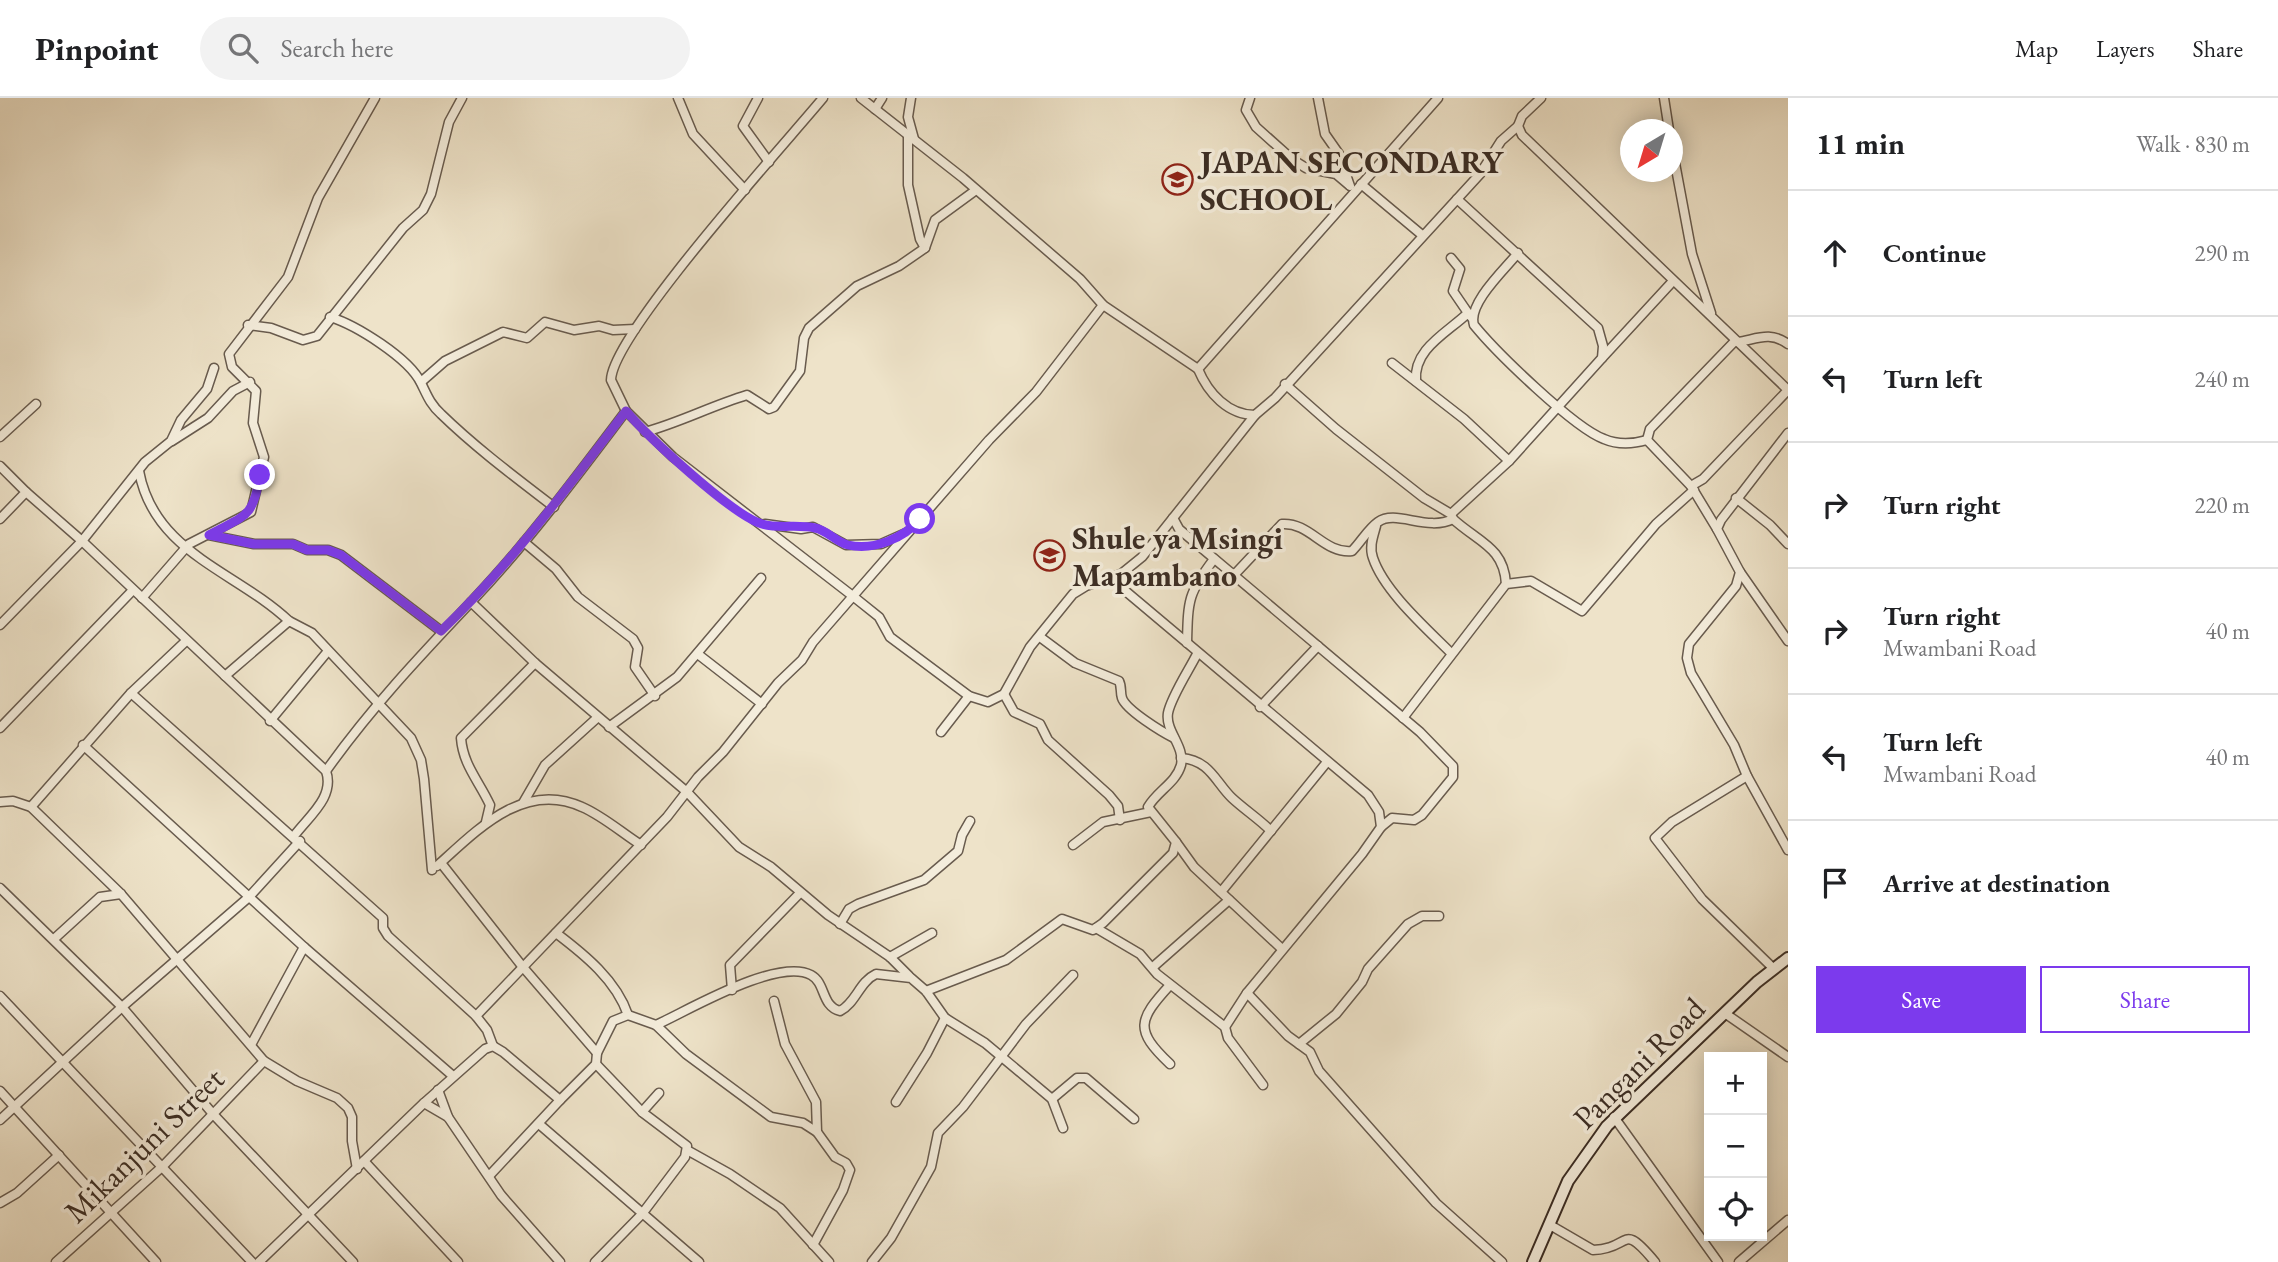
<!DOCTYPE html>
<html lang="en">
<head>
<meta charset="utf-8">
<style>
	:root { --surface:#fff; --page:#f2f2f2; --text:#202124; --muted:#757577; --line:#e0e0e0; --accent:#7c3aed }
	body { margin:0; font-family:"EB Garamond",serif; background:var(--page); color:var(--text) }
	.controls { position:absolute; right:21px; bottom:21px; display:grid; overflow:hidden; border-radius:0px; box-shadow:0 4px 18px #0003 }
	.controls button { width:63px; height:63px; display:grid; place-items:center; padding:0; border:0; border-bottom:2px solid var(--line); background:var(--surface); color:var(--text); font:35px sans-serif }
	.compass { position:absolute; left:1620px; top:21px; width:63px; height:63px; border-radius:50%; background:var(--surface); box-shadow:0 4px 18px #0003; rotate:218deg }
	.stop { position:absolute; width:21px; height:21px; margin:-16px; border:5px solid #7c3aed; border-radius:50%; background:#fff }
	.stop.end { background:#7c3aed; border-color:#fff; box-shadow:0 2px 7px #0008 }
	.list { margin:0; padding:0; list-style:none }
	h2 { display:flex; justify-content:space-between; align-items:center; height:91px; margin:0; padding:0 28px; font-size:30px }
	h2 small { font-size:23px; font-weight:400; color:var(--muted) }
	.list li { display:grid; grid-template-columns:46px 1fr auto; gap:21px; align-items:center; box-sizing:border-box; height:126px; padding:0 28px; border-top:2px solid var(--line) }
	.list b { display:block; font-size:26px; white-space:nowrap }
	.list p { margin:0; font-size:23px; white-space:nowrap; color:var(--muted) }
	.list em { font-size:23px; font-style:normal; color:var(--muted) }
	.actions { display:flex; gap:14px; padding:21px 28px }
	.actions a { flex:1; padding:16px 0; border:2px solid var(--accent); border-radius:0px; text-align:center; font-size:24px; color:var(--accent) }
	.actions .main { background:var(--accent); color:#fff }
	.icon { flex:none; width:38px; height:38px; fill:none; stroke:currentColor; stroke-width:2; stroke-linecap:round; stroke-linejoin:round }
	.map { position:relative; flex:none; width:1788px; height:1164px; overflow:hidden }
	header { display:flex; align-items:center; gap:42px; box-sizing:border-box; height:98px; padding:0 35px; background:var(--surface); border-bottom:2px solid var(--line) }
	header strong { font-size:33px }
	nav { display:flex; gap:38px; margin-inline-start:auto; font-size:24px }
	.search { width:490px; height:63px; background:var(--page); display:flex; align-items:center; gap:18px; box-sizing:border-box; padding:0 24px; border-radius:38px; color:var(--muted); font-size:26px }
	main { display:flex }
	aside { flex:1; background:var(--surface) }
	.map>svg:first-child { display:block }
</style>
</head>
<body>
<header>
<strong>Pinpoint</strong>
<div class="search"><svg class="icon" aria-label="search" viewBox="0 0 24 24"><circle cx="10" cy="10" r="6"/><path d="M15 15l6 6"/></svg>Search here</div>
<nav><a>Map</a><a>Layers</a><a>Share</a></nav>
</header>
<main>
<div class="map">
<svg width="1788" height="1164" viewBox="0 0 1788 1164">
	<rect width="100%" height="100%" fill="#eee3c9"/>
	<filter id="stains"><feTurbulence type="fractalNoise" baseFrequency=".00286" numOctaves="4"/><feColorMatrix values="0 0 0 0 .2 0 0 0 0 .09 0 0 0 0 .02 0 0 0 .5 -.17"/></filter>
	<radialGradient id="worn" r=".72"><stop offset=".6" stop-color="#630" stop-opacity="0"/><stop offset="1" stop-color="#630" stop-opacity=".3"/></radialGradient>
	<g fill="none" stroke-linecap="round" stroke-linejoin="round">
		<defs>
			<g id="minor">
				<polyline points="678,0 693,36 745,92"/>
				<polyline points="758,0 743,28 769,64"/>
				<path d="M823,0c-38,46 -211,236 -212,282l15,31 47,46 181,140 25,20 11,20 79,59 19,6 16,-8 26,-47 43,-53 13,-8 35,-12 21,-17 113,-142"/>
				<polyline points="861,0 963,80 1080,181 1103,207 1198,271"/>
				<polyline points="911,0 908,19 914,41"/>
				<polyline points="1250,0 1246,12 1256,29 1293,62 1306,70 1336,76 1349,87"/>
				<polyline points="1318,0 1325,36 1339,56 1350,88"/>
				<path d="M1438,0l-240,271c10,24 30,46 57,46l20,-17 205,-224 21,-33 17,-15"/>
				<polyline points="1541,0 1522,18 1518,28 1522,37 1788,292 1703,381 1691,388"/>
				<polyline points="1664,0 1669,32"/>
				<polyline points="875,11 882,0"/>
				<polyline points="908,37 908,87 920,141 925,150"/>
				<polyline points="1672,49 1692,156 1711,215"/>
				<polyline points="1361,86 1422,137"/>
				<path d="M1518,155c-13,16 -51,51 -44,72 22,27 100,103 130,114 14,6 29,5 43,1"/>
				<polyline points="1451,160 1460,171 1453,193 1468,215"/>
				<path d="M330,219c26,8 79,41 91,66 6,12 9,21 20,31 35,34 74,63 113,93"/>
				<polyline points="248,227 271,230 303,242 317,238 403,130 423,112 431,96 449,24 462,0"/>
				<path d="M1738,244c19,-3 32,-11 50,2"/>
				<polyline points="1602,260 1673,183"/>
				<polyline points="1392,265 1464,321 1509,363"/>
				<path d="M1416,283c-3,-32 31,-48 52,-68l4,5"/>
				<polyline points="421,284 445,263 503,234 527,240 545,224 574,232 599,228 613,232 635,231"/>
				<polyline points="1285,286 1336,331 1424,400 1451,416"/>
				<path d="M645,334c36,-10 66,-26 102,-37l22,14 5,-2 26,-36 4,-33 5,-10 48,-42 42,-20 26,-18 10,-28 41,-30"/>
				<polyline points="1788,335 1721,422 1717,431 1740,474 1736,488 1689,546 1687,560 1691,575 1734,647 1747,678 1788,752"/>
				<polyline points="0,339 36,306"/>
				<polyline points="172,343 208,320 233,293 250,284"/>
				<polyline points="0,368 26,394 0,421"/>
				<path d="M139,373c15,82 97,100 150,150"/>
				<path d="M26,394l56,49 244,230c9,26 -17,45 -32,65"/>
				<polyline points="1736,400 1770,427 1788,446"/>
				<polyline points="1173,420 1179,431 1420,634 1453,668 1453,679 1422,717 1414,722 1392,720 1381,729"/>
				<path d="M1453,421c25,23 51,28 53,65"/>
				<polyline points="765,426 801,431 813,429 846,447 881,446 908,434"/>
				<path d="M1376,428c-3,11 -7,21 -3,32 11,33 53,70 77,94"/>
				<polyline points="1717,431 1691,388 1647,342 1650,331 1735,243"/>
				<polyline points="209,437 254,446 293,446 307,452 328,452 341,457 441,533"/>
				<polyline points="524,444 556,471 578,499 633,541 638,550 635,569 655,598"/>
				<polyline points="1740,474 1788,543"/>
				<path d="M1235,476l47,-50c28,-2 42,30 70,27 9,-9 16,-22 26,-29 18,-13 49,10 75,-3l-2,-5 58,-53 93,-103 1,-12 -5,-18 -141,-129"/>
				<polyline points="1110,480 1368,697 1379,714 1381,729 1362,756 1247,895 1225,929"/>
				<polyline points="142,500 189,446 251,414 264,359 253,325 256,293 232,269 229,256 288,179 318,100 375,0"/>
				<polyline points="471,504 535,565 687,694 739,749 771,769 828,817 890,859 909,878"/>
				<polyline points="0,527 82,443 145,364 171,343 181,322 207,291 214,270"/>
				<path d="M1040,539l35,26 44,18c3,6 1,11 3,17 4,12 40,34 52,40"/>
				<path d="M1187,545c1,-43 1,-50 27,-84"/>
				<polyline points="699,557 762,606"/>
				<polyline points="225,578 289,523 312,535 411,640 421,662 424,681 432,772"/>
				<polyline points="131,595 383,820 383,830 388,838 476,918 487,932 493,948"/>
				<polyline points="1004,596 1014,614 1040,626 1048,642 1109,697 1118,708 1120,722"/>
				<polyline points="1260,609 1318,548"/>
				<polyline points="1403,620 1506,486 1531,483 1582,513 1656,426 1694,392"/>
				<polyline points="270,623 328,553"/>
				<polyline points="609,629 677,579 761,480"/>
				<polyline points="0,630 133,492"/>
				<polyline points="941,634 969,598"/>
				<polyline points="83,647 304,849 453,978"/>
				<path d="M1181,660c29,2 35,25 51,40 13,12 27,21 39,33"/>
				<path d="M326,673c44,-62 94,-115 146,-170 56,-59 105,-125 154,-190"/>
				<polyline points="1747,678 1672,724 1655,740 1702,801 1774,871"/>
				<polyline points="0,704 13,703 31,709 121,796 264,963 297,983 337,1000 348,1010 352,1019 352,1043 357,1071"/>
				<polyline points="523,705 545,667 597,620"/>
				<polyline points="31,709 131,595 186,543"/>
				<path d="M486,724l4,-17c-11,-24 -27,-40 -29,-67l74,-75"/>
				<polyline points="1176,744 1194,769 1282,851"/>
				<polyline points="1073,747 1103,724 1151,714"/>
				<polyline points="441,765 522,868 597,955"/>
				<path d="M437,768c40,-36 87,-86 145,-59 21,9 40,26 59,38"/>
				<polyline points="0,790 122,909 213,1016 353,1164"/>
				<polyline points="1221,794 1327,664"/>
				<polyline points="840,826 849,811 858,806 924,782 958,753 962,737 970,723"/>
				<polyline points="1096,830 1140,856 1157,876 1225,929 1228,940 1263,987"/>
				<path d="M556,835c29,22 60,47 72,82"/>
				<polyline points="54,841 100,799 121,796"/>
				<polyline points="890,859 932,835"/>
				<polyline points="1153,869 1229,802"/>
				<path d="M1170,887c-32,35 -36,45 0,79"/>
				<polyline points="732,892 730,867 800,795"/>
				<path d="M926,893l80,-31 56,-41 31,11 10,-7 70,-70 3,-11 -28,-35c9,-16 28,-24 33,-42 4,-19 -16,-34 -13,-52 3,-16 21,-43 29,-59"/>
				<polyline points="1247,895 1288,938 1310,954 1319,973 1436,1105 1502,1164"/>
				<polyline points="0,898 252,1164"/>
				<polyline points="774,903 785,946 816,1004 817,1034 835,1059 846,1065 850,1072 843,1092 813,1147"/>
				<polyline points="1726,916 1788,959"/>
				<polyline points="476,918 667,719 698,679 723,654 778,585 802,562 813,544 989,342 1036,294 1103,207"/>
				<polyline points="656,927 686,956 771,1019 803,1025 817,1034"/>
				<polyline points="252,945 304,849"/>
				<polyline points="1299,946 1336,916 1362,884 1368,871 1408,826 1422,818 1439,818"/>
				<polyline points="438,992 448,1019"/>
				<polyline points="0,993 156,1164"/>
				<polyline points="1052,1001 1077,980 1086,980 1134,1021"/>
				<polyline points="896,1004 927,955 945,920"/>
				<polyline points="424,1005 448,1019 501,1097 560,1164"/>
				<polyline points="642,1014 659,995"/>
				<polyline points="1614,1019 1718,1164"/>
				<polyline points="0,1022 122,909 249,799 300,743"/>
				<polyline points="539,1026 699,1164"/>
				<polyline points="687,1052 730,1076 780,1110 829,1164"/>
				<polyline points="364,1063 458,1164"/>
				<polyline points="489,1078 560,1002"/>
				<polyline points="0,1105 17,1095 59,1057"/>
				<path d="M1550,1127l43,25c39,-1 27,-30 62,12"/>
				<polyline points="56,1164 163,1068 264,963"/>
				<path d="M259,1164l165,-159 61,-54 8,-3 10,6 57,48 36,-36 1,-11 16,-32 15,-6 28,10c33,-15 122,-68 155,-50 15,8 10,31 29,36 16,-8 19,-29 36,-37l35,4 15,13 19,27 40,25 67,56 11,29"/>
				<polyline points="595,1164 642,1116 685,1059 687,1048 642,1014 596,966"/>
				<polyline points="872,1164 891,1140 931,1069 938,1035 963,1009 1026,926 1073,877"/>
				<polyline points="1739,1164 1788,1122"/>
			</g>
			<polyline id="secondary" points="1533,1164 1568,1083 1607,1028 1757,884 1788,860"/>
		</defs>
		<use href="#minor" stroke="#685b4e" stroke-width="11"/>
		<use href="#secondary" stroke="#3c2e25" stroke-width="14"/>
		<use href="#minor" stroke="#f4eddc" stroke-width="8"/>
		<use href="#secondary" stroke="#f4eddc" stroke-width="10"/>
	</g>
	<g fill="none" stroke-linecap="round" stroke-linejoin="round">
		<path stroke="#7c3aed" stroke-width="9" d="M260,377c-7,44 -15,40 -51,60l45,9h39l14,6h21l13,5 100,76c70,-67 127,-144 185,-220 21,25 106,104 136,113 17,5 36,0 53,4 12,2 21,14 33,17 26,6 56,-7 72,-26"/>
	</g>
	<defs>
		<symbol id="school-ring" viewBox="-11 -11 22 22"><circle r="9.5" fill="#f4eddc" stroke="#8f2418" stroke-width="1.5"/><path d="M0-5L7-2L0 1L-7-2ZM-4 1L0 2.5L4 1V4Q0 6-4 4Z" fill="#8f2418"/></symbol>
	</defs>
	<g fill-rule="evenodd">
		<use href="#school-ring" x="1160" y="64" width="35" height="35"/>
		<use href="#school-ring" x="1032" y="440" width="35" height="35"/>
	</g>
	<g text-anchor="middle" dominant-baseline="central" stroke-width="7" stroke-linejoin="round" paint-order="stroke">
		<g font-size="32" font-weight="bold" fill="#3c2e25" stroke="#f4eddc" text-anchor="start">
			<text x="1200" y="64">JAPAN SECONDARY<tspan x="1200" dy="37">SCHOOL</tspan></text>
			<text x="1072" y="440">Shule ya Msingi<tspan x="1072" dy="37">Mapambano</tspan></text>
		</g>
		<g font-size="32" fill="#3c2e25" stroke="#f4eddc">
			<text transform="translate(1639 965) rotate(-45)">Pangani Road</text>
			<text transform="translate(144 1047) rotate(-44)">Mikanjuni Street</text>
		</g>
	</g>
	<rect width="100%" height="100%" filter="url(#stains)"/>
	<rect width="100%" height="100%" fill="url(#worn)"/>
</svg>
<div class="controls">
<button>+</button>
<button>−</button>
<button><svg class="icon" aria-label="locate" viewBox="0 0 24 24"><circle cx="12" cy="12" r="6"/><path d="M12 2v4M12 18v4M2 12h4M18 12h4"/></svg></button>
</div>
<svg class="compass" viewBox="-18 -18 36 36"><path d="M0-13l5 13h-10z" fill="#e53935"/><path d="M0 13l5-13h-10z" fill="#757577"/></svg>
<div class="stop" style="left:920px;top:421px"></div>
<div class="stop end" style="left:260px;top:377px"></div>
</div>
<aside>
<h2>11 min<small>Walk · 830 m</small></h2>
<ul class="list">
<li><svg class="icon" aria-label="ahead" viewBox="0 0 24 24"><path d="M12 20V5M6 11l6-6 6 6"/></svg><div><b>Continue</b></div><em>290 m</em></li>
<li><svg class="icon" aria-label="left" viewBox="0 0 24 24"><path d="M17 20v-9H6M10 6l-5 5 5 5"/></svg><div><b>Turn left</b></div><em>240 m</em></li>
<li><svg class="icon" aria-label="right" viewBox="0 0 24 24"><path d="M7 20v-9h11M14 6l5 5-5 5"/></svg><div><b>Turn right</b></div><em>220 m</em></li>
<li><svg class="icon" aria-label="right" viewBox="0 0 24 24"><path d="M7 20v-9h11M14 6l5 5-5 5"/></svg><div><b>Turn right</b><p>Mwambani Road</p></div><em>40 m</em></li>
<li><svg class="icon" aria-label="left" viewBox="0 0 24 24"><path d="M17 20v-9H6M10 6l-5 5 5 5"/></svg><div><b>Turn left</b><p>Mwambani Road</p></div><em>40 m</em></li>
<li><svg class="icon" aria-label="arrive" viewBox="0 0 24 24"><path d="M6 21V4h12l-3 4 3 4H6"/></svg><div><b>Arrive at destination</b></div></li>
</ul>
<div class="actions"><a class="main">Save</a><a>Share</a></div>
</aside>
</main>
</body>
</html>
